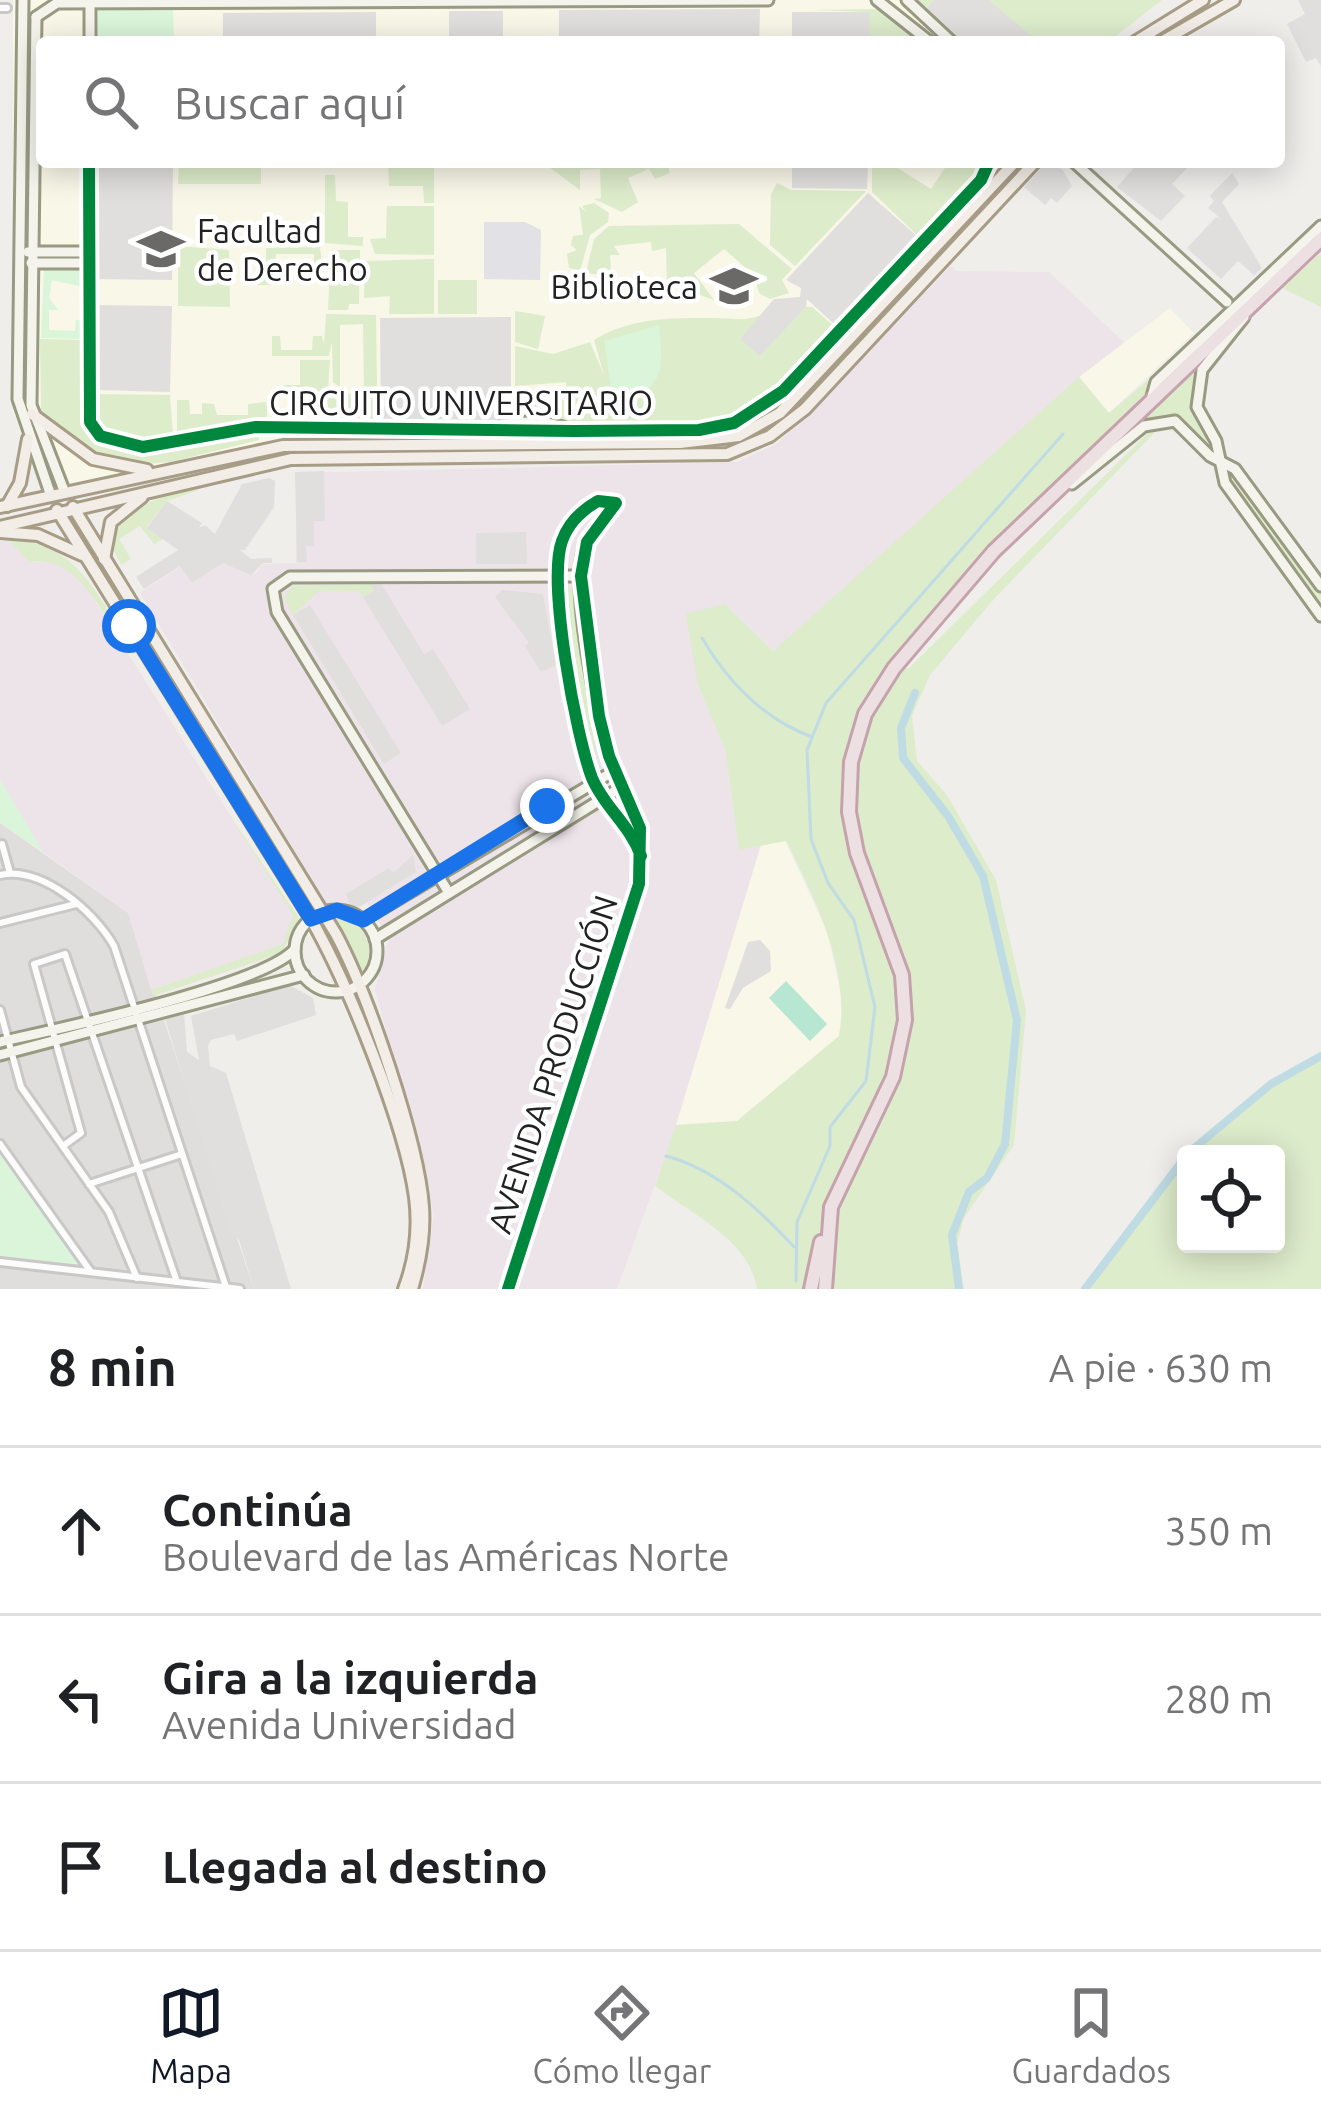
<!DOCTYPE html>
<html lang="es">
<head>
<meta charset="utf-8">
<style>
	:root { --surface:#fff; --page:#f6f6f6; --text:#202124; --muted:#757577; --line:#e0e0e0; --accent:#111827 }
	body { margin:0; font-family:Ubuntu,sans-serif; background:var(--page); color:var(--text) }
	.controls { position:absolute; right:36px; bottom:36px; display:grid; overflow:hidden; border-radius:12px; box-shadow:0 6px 30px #0003 }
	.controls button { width:108px; height:108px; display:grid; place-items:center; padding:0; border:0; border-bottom:3px solid var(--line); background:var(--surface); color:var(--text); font:60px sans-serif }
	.stop { position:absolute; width:36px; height:36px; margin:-27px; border:9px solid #1a73e8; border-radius:50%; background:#fff }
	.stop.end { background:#1a73e8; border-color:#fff; box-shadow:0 3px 12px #0008 }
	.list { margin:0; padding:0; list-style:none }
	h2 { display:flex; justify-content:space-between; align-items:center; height:156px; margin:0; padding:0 48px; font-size:51px }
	h2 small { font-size:39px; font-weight:400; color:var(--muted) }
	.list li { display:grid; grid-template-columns:78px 1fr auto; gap:36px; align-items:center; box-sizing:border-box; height:168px; padding:0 48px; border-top:3px solid var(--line) }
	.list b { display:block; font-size:45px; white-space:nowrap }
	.list p { margin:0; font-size:39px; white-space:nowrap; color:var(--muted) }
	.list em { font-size:39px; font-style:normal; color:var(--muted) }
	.icon { flex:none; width:66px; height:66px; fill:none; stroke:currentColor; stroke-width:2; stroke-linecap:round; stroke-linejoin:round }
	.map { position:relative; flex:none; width:1321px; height:1289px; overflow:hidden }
	.search { position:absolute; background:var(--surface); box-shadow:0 6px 30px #0003; left:36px; right:36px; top:36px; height:132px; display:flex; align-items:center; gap:30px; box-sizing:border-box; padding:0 42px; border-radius:12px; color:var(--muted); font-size:45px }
	.sheet { height:660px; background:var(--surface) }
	nav { display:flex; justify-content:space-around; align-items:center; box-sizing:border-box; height:168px; border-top:3px solid var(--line); background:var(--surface); font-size:33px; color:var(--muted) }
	nav a { display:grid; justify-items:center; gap:6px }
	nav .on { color:var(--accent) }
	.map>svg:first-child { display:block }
</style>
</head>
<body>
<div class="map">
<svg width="1321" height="1289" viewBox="0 0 1321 1289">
	<rect width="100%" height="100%" fill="#f0eeeb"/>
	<polygon fill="#dfdedc" points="0,823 128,913 254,1289 0,1289"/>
	<g fill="#ede4e9">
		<polygon points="951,266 956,271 1049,272 1124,342 773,651 725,604 698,685 725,749 739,849 761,845 688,1094 617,1289 423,1289 434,1214 375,989 389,939 367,903 359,907 326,903 140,593 181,566 192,583 223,563 255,574 263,564 296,563 296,473 737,462 778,443"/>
		<polygon points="7,539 29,562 54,561 83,582 293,915 283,945 151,990 128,913 43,852 0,780 0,541"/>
	</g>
	<g fill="#f8f7e8">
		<polygon points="13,0 989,0 1032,42 42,42 42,162 1008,162 776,410 743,429 705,438 275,442 44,494 13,411"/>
		<polygon points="1170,308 1194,333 1109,413 1079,377"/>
		<polygon points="785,840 828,934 844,1010 839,1036 737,1121 676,1125 761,845"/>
	</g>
	<g fill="#ddeccb">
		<polygon points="911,0 1162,0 1108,42 959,42"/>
		<polygon points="879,9 919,42 869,42 869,12 812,10"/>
		<polygon points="179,162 261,162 261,184 178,184"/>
		<polygon points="388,162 434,162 434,203 424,203 423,186 389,186"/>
		<polygon points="667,162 670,173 655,179 649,169 628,178 638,202 622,212 594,199 601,198 600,169 580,170 580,190 545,164"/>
		<polygon points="872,162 888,162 931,189 949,162 982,162 980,172 919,237 872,192"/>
		<polygon points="325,175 335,175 336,201 348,202 348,237 363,237 363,246 325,243"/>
		<polygon points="777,183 791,190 866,191 795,266 770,245 771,194"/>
		<polygon points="594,203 609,213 608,222 590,235 580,271 569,268 567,254 577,250 571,245 573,236 583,235 579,206 586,212 582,206"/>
		<polygon points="387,206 434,206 434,255 375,254 370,239 386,238"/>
		<polygon points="739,224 792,269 782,280 789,293 770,299 759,293 754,275 724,249 694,273 714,300 667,283 666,248 652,251 651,242 614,246 620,255 610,255 611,271 618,277 586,273 594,239 609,226"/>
		<polygon points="178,246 229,250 230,307 178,306"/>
		<polygon points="320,247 324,282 314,282 314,254 276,254 275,285 257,285 257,280 266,279 266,248"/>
		<polygon points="331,250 360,250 359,304 349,304 348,310 328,310"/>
		<polygon points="1321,253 1321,307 1282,288"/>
		<polygon points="434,259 434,314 389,314 390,296 364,298 365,261"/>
		<rect x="438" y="280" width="39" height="34"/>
		<path d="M806,307h6l23,20c-21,22 -41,49 -65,68 -36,31 -153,39 -199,29 -20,-5 -34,-8 -55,-9v-14l51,-1 -1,-18 -51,4v-40l38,8 37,-12 14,33 -10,-35c37,-23 79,-22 121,-22 18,0 28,4 47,-3l-22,24 20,16z"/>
		<polygon points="515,311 545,316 538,349 515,342"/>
		<polygon points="326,314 376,315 377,387 364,387 363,324 340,325 340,387 333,382 332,342 329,356 272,356 272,336 280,336 281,350 312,350 313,336 322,336 324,344"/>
		<polygon points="40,339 84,340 84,421 100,443 144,451 258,432 259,440 171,462 133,465 95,456 41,415"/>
		<polygon points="300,360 330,360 328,389 316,400 295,400 285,393 284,385 300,385"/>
		<polygon points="1193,373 1192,410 1213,451 1175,414 1140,421"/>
		<path d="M1079,377l30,36 39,-33 3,6 -5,12 -134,128 -116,133 12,10 243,-239 5,1 -162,168 -64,76 -18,41 5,45 30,34 49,85 30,131 -12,134 -50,73 -7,26 7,45h-207c-7,-49 -66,-75 -102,-103l21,-61 61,-4 102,-85c12,-66 -24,-137 -53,-195l-47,9 -14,-101 -27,-64 -12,-71 39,-10 48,47z"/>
		<polygon points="94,394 170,395 173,435 141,443 105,434 94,420"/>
		<polygon points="336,394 376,394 376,419 332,420 318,404"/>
		<polygon points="177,400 189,400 190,414 202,414 202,403 214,404 217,415 248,415 248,404 267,402 267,420 177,433"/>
		<polygon points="1231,469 1321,594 1321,603 1227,475"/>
		<path d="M186,489l13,1 -32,11 -20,26 16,12 -9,5 -14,-18 -21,13 12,20 -10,6 -9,-19c3,-35 46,-48 74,-57z"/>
		<path d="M7,539c68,2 90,54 122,106h-6c-22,-34 -46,-91 -94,-83z"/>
		<polygon points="371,584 374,591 363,597 359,591 319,591 293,615 284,598 292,586"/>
		<polygon points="567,587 572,588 598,765 576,673"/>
		<polygon points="225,808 299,918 282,953 153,996 151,990 283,944 293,915"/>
		<path d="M333,918c32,2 46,29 29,56z"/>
		<polygon points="1321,1056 1321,1289 1090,1289 1186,1157 1186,1244 1276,1244 1276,1154 1188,1154 1277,1079"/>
	</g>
	<g fill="#daf5da">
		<polygon points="98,10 173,10 174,42 97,42"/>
		<polygon points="44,269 83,270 84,287 52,280 49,298 58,310 49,310 49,330 75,331 76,320 84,321 83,339 41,338"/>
		<path d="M659,325c7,55 0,59 -44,90l-11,-74z"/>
		<polygon points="0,780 43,852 0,823"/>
		<polygon points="0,1152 80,1265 0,1256"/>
	</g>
	<polygon fill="#b7e6d2" points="786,981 827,1024 810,1041 769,998"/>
	<g fill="#e0dfde">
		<polygon points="934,0 989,0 1035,39 965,42 927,9"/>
		<polygon points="1298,0 1321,0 1321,66 1316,58 1306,62 1287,24 1305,14"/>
		<polygon points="760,9 759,42 559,42 559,10"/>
		<rect x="449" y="11" width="54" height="31"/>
		<polygon points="376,12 376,42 223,42 223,13"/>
		<polygon points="792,12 870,12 869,42 792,42"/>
		<polygon points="94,162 173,162 172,280 93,279"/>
		<polygon points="792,162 868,162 867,189 792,188"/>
		<polygon points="1193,162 1172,184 1185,196 1161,221 1117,187 1138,163"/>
		<polygon points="1045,164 1062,169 1072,186 1057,203 1051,198 1045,205 1024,187"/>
		<polygon points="1232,173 1239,184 1222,202 1262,268 1254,275 1238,261 1221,279 1187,248 1216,217 1221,219 1208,208 1214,201 1210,196"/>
		<polygon points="868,193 918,237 836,326 807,299 806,307 760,356 740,339 774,299 800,297 801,288 786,280"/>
		<polygon points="97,305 172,306 170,392 96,390"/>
		<polygon points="511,317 511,415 489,424 381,425 380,318"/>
		<polygon points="324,471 325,521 314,521 314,546 306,546 307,562 297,562 295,472"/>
		<polygon points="269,478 275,481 274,507 245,550 240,550 251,559 272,558 272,563 263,563 251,575 223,563 192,583 180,566 144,589 136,577 178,550 147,528 167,501 202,523 199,528 205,525 215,534 242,484"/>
		<polygon points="526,532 527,564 476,564 476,533"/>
		<polygon points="371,584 382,585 424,654 433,649 470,709 442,726 363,597 374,591"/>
		<polygon points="502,590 543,594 556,665 541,672 525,646 529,643 495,597"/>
		<polygon points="310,605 401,753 384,764 293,615"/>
		<polygon points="413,855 416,872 359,907 350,905 346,894 389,868 393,873"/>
		<polygon points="760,940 770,951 771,971 743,988 730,1009 725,1008 748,942"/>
		<polygon points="289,985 313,998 316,1015 237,1041 234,1034 211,1040 208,1046 210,1066 226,1073 291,1289 254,1289 239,1240 231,1233 165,1019 184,1013 187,1052 199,1060 191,1016"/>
	</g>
	<polygon fill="#e2e1e5" points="484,222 525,222 541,230 540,280 484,279"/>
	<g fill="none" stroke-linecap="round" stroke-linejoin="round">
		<g stroke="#bfdbe3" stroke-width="3">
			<path d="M702,638c26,44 62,81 110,99"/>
			<path d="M666,1156c50,13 93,53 128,91"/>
			<polyline points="796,1281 797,1222 830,1146 830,1127 866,1081 875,1007 854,920 828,883 811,839 807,750 826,703 1063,434"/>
		</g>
		<g stroke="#bfdbe3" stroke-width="8">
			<polyline points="915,693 901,728 903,758 948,816 983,876 1017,1020 1005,1144 987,1178 969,1192 952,1235 959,1289"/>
			<polyline points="1187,1154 1271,1084 1321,1056"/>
			<polyline points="1085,1289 1186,1156"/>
		</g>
		<defs>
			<g id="street">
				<polyline points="0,8 7,8"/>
				<polyline points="2,844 10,873"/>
				<path d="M0,875c42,-9 94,36 114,71l112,341"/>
				<polyline points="0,923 76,904"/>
				<polyline points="0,1010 21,1087 109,1212 137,1278"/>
				<polyline points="0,1144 91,1272"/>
				<polyline points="63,1146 81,1133 34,964 65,954 177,1282"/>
				<polyline points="89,1184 182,1154"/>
				<polyline points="0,1262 240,1289"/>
				<polyline points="508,1289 634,905 641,858"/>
			</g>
			<g id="secondary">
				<polyline points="23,0 18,399 51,496"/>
				<polyline points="877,0 930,42"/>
				<polyline points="907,0 952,42"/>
				<polyline points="36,17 57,3 768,0"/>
				<polyline points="36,17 31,405 65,493"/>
				<polyline points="90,42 90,3"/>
				<polyline points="89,162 90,422 100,436 143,447 256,427 574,431 699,430 734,423 783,391 981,180 989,162"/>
				<polyline points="1074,162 1227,302"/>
				<polyline points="28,252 89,252"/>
				<polyline points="31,263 89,263"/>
				<polyline points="1244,317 1202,370 1197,407 1216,441 1225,483 1321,616"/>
				<polyline points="1151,400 1156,382 1321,226"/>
				<polyline points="503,424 541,421 563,427"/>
				<polyline points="1072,484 1144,426 1175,421 1210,456 1235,469 1321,586"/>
				<path d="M598,501l18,2c-8,16 -25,27 -32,45 -14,38 13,170 26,211 12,35 31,58 31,97 -11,-31 -37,-49 -49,-78 -16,-42 -45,-196 -30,-237 6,-17 20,-31 36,-40z"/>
				<polyline points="449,893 277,612 273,589 290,577 581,576"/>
				<circle cx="336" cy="951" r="41"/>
				<polyline points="363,920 614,771"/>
				<polyline points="375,939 623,786"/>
				<path d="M0,1042c57,-13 262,-56 295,-93"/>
				<polyline points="0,1055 304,975"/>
			</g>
			<g id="primary">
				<polyline points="1135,42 1203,0"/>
				<polyline points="1161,42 1234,0"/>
				<polyline points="956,208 977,197"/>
				<polyline points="837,333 863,323"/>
				<polyline points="32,414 93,459 147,470"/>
				<polyline points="7,506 20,483 28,439"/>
				<polyline points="0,507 283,446 680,443 739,436 780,413 1015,162"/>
				<path d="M73,507l263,427c32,60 82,206 87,273 2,28 -3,55 -11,82"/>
				<path d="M57,510l254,409c37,65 94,205 104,278 4,31 0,63 -11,92"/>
				<polyline points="0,527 291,459 727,454 770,436 805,409 1035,162"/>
				<polyline points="0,532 38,535 82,555"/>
				<polyline points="104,559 111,522 142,497"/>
			</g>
			<g id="highway">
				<polyline points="811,1289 821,1242"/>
				<polyline points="825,1289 831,1207 893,1077 905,1020 902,975 857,853 849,812 851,762 865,714 894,668 994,551 1321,239"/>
			</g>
		</defs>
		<use href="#street" stroke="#c9c8c7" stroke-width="12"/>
		<use href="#secondary" stroke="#999a82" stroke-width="15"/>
		<use href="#primary" stroke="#a79c86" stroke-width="16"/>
		<use href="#highway" stroke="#c5a2ac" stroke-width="18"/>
		<use href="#street" stroke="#fdfcfc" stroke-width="6"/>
		<use href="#secondary" stroke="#f4f4ed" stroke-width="9"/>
		<use href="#primary" stroke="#f3ede7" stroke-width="10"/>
		<use href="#highway" stroke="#ece0e2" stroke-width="12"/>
		<defs>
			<g id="cycleway">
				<polyline points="89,162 90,422 100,436 143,447 256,427 574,431 699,430 734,423 783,391 981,180 989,162"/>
				<path d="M508,1289l131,-405 1,-56 -31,-72 -10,-40 -18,-140 6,-34 29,-39 -18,-2c-16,9 -30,23 -36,40 -15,41 14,195 30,237 12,29 38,47 49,78"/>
			</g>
		</defs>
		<use href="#cycleway" stroke="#fff" stroke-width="20"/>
		<use href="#cycleway" stroke="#00873e" stroke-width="12"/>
	</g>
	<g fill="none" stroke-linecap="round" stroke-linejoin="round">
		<polyline stroke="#1a73e8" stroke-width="15" points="129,626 311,919 337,910 363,920 547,806"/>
	</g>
	<defs>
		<symbol id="university-bare" viewBox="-9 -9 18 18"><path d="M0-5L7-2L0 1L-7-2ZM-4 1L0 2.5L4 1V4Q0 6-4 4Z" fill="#6a6968" stroke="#fff" stroke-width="2.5" paint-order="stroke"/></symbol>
	</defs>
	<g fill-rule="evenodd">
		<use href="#university-bare" x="128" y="216" width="66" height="66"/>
		<use href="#university-bare" x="701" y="253" width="66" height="66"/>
	</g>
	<g text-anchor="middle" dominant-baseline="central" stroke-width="9" stroke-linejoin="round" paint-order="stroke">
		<g font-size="33" fill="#222" stroke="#fff" text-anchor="start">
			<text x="197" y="230">Facultad<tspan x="197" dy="38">de Derecho</tspan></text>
			<text x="698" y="286" text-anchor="end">Biblioteca</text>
		</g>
		<g font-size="33" fill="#222" stroke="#fff">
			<text x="461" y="402">CIRCUITO UNIVERSITARIO</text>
			<text transform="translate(552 1064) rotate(-72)">AVENIDA PRODUCCIÓN</text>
		</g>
	</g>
</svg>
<div class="controls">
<button><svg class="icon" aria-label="locate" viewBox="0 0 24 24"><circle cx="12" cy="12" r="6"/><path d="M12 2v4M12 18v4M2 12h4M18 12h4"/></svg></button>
</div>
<div class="stop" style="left:129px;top:626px"></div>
<div class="stop end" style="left:547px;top:806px"></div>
<div class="search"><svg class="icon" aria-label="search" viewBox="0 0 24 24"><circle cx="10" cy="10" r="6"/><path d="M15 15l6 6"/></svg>Buscar aquí</div>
</div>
<section class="sheet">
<h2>8 min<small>A pie · 630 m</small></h2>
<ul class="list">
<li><svg class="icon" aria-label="ahead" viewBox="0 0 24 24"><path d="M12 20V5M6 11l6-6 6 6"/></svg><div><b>Continúa</b><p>Boulevard de las Américas Norte</p></div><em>350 m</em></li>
<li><svg class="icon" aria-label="left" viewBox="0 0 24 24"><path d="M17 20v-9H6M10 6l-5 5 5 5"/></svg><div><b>Gira a la izquierda</b><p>Avenida Universidad</p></div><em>280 m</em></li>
<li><svg class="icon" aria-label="arrive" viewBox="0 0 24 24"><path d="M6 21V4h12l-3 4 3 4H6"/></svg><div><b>Llegada al destino</b></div></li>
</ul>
</section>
<nav>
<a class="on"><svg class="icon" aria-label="map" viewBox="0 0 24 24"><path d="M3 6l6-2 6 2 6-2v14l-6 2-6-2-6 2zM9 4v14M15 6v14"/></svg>Mapa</a>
<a><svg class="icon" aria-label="directions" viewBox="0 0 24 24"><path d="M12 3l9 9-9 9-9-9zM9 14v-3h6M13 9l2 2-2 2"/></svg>Cómo llegar</a>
<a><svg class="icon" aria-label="saved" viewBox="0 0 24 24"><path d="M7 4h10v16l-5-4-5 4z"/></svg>Guardados</a>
</nav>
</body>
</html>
